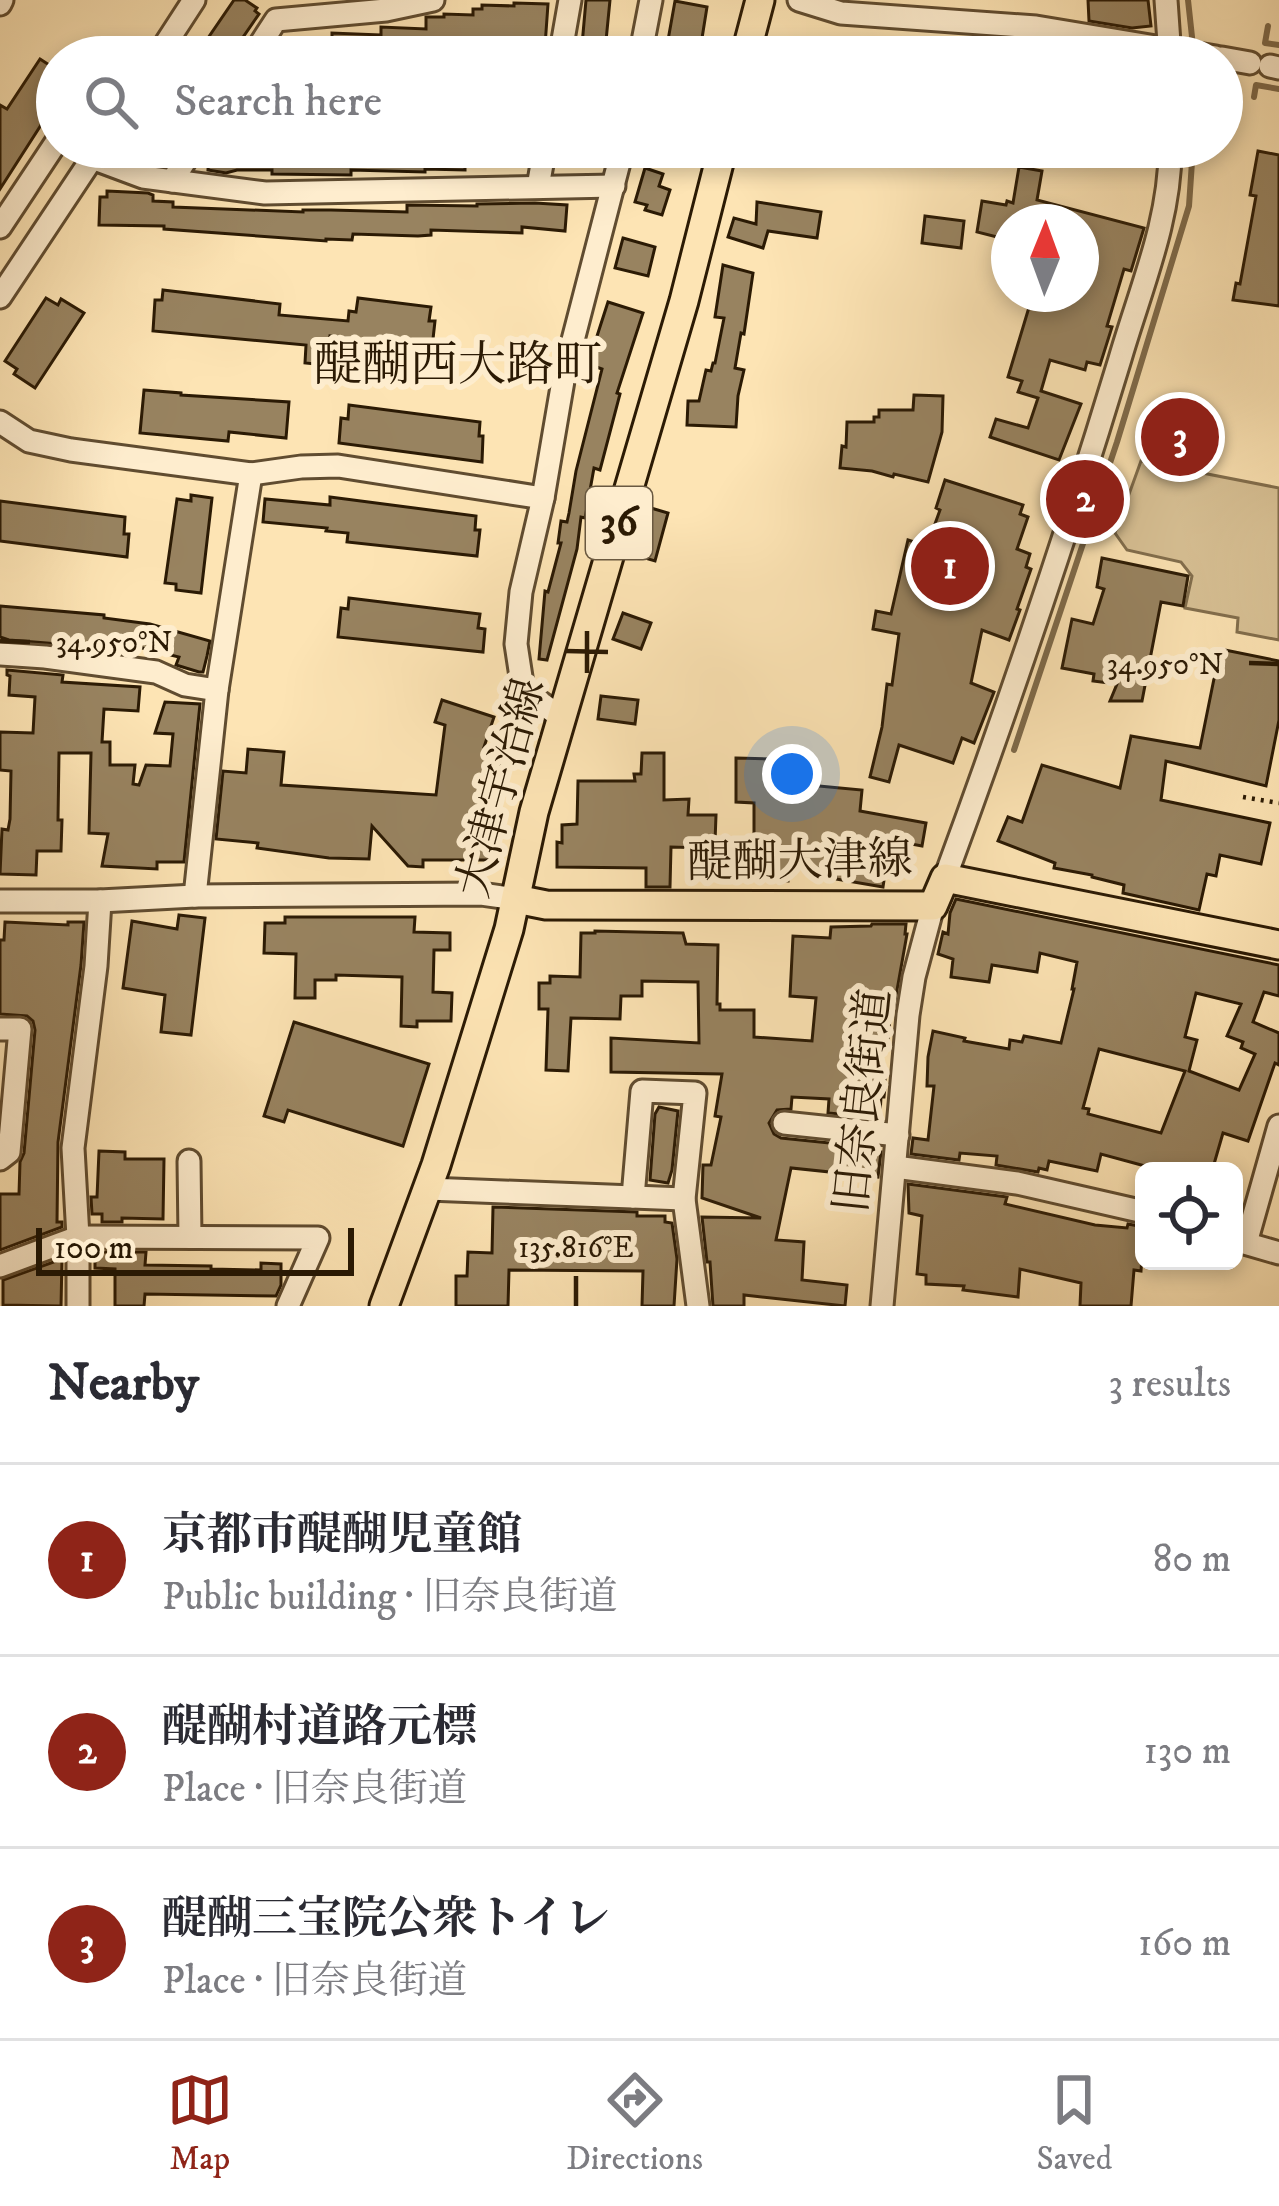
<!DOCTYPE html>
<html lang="en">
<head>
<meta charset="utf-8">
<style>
	:root { --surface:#fff; --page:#f7f7f7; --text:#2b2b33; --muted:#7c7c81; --line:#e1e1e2; --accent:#8f2418 }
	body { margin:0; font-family:"IM FELL DW Pica","Noto Serif JP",serif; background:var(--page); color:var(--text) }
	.controls { position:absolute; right:36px; bottom:36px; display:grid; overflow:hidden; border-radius:18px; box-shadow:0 6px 18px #0003 }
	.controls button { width:108px; height:108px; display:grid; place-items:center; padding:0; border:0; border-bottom:3px solid var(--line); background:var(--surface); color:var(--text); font:60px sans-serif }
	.compass { position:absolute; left:991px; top:204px; width:108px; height:108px; border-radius:50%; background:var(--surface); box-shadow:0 6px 18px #0003; rotate:1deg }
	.scale { position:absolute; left:36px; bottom:30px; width:318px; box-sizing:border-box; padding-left:12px; border:6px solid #2b1a04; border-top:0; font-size:33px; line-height:42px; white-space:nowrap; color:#2b1a04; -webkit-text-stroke:9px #feedce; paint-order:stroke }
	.you { position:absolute; left:792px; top:774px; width:42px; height:42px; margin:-30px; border:9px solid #fff; border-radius:50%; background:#1a73e8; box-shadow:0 0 0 18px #1a73e833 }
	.badge { display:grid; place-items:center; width:78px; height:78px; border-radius:50%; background:var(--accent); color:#fff; font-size:39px; font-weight:700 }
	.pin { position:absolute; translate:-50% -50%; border:6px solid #fff; box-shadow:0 3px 12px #0006 }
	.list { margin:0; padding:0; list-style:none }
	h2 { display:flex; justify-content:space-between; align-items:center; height:156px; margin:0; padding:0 48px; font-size:51px }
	h2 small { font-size:39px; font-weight:400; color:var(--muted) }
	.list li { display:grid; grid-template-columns:78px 1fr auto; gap:36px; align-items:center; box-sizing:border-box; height:192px; padding:0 48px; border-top:3px solid var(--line) }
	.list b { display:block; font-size:45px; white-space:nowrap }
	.list p { margin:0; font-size:39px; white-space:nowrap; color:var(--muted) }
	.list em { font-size:39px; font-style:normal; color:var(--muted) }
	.icon { flex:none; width:66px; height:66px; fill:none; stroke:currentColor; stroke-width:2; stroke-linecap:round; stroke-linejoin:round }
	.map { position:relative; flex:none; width:1279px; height:1306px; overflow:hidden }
	.search { position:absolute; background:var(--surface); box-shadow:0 6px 18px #0003; left:36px; right:36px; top:36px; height:132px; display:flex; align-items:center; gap:30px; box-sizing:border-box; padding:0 42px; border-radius:66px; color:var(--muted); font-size:45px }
	.sheet { height:732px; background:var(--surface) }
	nav { display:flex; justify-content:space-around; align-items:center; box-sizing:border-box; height:168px; border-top:3px solid var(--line); background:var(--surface); font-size:33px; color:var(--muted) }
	nav a { display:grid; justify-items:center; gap:6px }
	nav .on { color:var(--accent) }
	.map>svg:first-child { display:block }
</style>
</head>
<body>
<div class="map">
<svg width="1279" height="1306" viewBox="0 0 1279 1306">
	<rect width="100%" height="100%" fill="#fde4b4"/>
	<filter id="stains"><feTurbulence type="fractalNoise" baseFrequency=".00167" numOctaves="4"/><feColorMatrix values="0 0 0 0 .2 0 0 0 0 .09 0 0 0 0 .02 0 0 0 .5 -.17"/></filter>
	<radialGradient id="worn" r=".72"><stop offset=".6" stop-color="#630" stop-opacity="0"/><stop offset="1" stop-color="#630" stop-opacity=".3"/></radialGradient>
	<polygon fill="#d9c296" stroke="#826e4d" stroke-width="3" points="1141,461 1279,488 1279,640 1237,632 1238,618 1185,608 1192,576 1181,562 1127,550 1115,533"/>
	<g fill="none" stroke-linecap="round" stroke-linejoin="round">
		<g stroke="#7e6a4a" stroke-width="6">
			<polyline points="1188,0 1193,46"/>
			<polyline points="1268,26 1265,43 1279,45"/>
			<polyline points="1254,97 1256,85 1279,89"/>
			<polyline points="1014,750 1117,442 1189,206 1193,147"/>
		</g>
	</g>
	<g fill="#988360" stroke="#2b1a04" stroke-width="3" fill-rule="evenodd">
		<polygon points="234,0 245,0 257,8 255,11 259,14 232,53 224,47 217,57 195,57"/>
		<polygon points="586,0 610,0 605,51 586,49 587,45 582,45"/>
		<polygon points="1088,0 1148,0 1151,26 1132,28 1089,21"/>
		<polygon points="675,1 707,7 699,57 665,57"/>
		<polygon points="514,3 548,4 545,46 538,46 538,51 525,51 525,57 381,57 381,52 332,51 332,33 381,35 381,27 426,29 426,17 444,17 444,14 473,15 473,9 482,9 482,5 514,6"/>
		<polygon points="40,59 57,70 57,100 0,189 0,105 7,109"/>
		<polygon points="209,147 313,148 313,153 363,154 363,149 402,149 402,147 521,147 520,164 465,163 465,170 425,169 425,172 351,170 351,175 272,174 272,170 237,170 226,173 208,170"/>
		<polygon points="1258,151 1279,155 1279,306 1233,300 1236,283 1240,284 1256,196 1250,195"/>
		<polygon points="1019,167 1042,171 1037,200 1144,228 1131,271 1124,269 1107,326 1112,327 1100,365 1087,362 1085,370 1050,360 1041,391 1081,404 1059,460 990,437 996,419 1028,428 1038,398 1018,392 1022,381 1008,377 1033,294 1081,294 1089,264 1081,262 1081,222 1009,222 1009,240 977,232 982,201 1006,205 1007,201 1013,203"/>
		<polygon points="645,168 663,174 659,186 670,190 662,215 645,210 647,205 635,202"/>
		<polygon points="107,191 148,193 153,195 153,201 173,202 173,207 303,212 303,210 331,210 407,212 407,205 477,206 477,204 535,203 567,205 565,231 522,227 522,233 431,230 431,235 418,236 353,234 352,240 326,239 326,241 164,229 164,226 99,225 100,197 107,197"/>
		<polygon points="757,202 821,212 817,238 768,231 763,248 728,237 734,218 756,224"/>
		<polygon points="925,216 964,221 961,248 922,243"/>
		<polygon points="623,238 655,247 648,276 615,268"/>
		<polygon points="723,265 753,273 744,334 741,333 735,368 744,370 738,396 736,427 687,425 688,401 699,401 706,370 711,371 713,363 715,363 724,318 715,317"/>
		<polygon points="163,290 280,304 279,315 348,321 349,311 356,312 358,298 431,307 429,321 435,321 432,348 330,336 327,365 305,363 306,345 153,331 155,300 162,300"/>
		<polygon points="46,298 58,305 61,299 84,313 35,388 14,374 17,369 5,361"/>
		<polygon points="608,302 643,313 617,393 620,394 600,470 594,468 585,518 581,517 577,549 547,660 539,659 545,591 548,592 561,543 558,543 561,521 567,522 569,513 576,471 602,369 588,364"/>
		<polygon points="144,390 181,393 181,395 289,402 286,438 229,432 228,441 140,433"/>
		<polygon points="914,395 943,396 942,432 928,482 894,474 893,477 872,471 840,468 842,446 846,447 847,422 874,422 874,417 879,417 879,410 913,410"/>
		<polygon points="349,405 480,422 479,436 483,436 482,462 339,443 341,418 348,419"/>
		<polygon points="945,480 1023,505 1020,514 1028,517 1017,549 1030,554 1026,567 1031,569 1017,609 1020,610 1009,640 982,630 971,683 994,692 974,743 962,738 953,763 899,745 889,782 870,777 882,727 887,684 892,685 899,634 873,629 876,611 891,614 908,540 927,546 940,510 936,508"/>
		<polygon points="191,495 212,498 201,593 176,590 176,584 165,583 177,499 191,501"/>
		<polygon points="330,497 476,516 475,530 480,530 477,556 347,542 348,533 326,531 327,528 263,522 265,499 330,505"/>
		<polygon points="0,501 125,517 124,534 129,534 127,557 0,541"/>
		<polygon points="651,508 668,513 655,561 638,556"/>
		<polygon points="1102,558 1188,576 1183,606 1161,602 1142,701 1110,701 1117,684 1093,681 1094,674 1062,668 1072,619 1093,624 1104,589 1097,587"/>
		<polygon points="349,598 480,614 478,628 485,629 483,652 338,637 341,608 348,609"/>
		<polygon points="0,606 104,615 104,618 150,624 210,641 207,656 203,672 199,672 176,665 179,657 134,646 134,650 9,640 0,637"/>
		<polygon points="623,613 651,623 641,649 613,639"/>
		<polygon points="1220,649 1279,661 1279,720 1266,786 1166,761 1161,800 1270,823 1261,864 1220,855 1216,876 1207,874 1199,910 1123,893 1124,885 1092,877 1092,875 1054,868 1055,863 998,841 1008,817 1022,822 1042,765 1120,788 1131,736 1200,748"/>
		<polygon points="7,670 63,675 62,682 140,687 138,711 104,709 102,742 110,742 110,765 135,765 133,784 139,785 146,765 170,766 173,734 155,733 165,702 200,704 184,862 157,862 157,869 102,866 108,834 89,833 91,753 59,753 58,820 62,820 61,851 37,851 36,875 0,874 2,829 8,830 10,819 11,771 0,770 0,732 33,733 35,697 9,695 10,676 7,675"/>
		<polygon points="601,696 638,700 635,724 598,719"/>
		<polygon points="442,700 494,717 484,747 502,750 495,794 483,793 483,832 490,832 490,860 423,860 423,867 408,866 372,826 369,859 329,858 257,848 258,843 216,839 223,771 246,773 248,749 284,752 281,785 436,795 445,725 435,722"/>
		<polygon points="642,753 664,753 664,800 689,799 688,815 716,815 715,842 706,842 706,848 671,847 670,887 646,887 646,868 557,867 557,842 562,843 562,825 577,824 578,781 635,781 634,774 641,774"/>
		<polygon points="736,758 769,759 769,771 776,771 777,782 862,790 860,811 926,823 922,846 890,840 883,887 836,879 837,869 788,867 788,881 747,880 747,839 754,839 754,803 736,802"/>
		<path d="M956,899l323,66v31l-15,-4 -11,30 26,11v32l-4,-2 -27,78 -25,-8 -11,38h-56v-2l-55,-15 -4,17 -48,-10 -2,9 -8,-2 -1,4 -42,-7 1,-9 -37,-3 -1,7 -48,-6 2,-16 15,2 6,-54h-7l1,-29 5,-26 32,7 -1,3 45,8 1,-9 12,2 2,-6 37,7 13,-54h-2l5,-27 -37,-9 -3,19 -45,-7 -3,17 -38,-5 2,-18 -15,-5 5,-22 5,2 2,-21zM1196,993l45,11 -14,32 16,6 -2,6 14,6 -16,36 -50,-19 8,-31 -12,-3zM1099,1049l86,22 -24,62 -73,-19 1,-5 -6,-1z"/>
		<polygon points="179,915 205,918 191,1035 161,1032 165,995 123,988 132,921 177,929"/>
		<polygon points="285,917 415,917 414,932 450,933 450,950 434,950 433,992 452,993 451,1021 417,1021 417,1027 401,1026 402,977 336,975 336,980 315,980 315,998 295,998 296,954 264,953 265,923 285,923"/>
		<polygon points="5,922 68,925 68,922 84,922 81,965 58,1142 57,1222 62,1222 62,1227 0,1250 0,1194 19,1194 20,1162 24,1153 35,1030 33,1021 27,1016 0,1014 0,940 4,940"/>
		<polygon points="872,924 906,924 905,934 907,934 894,1007 891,1007 888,1041 883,1040 881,1076 885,1076 885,1087 884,1097 881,1097 880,1114 874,1113 874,1117 828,1113 829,1099 792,1097 791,1109 777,1110 769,1123 774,1134 781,1138 869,1147 869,1152 881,1152 878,1177 791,1168 776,1240 804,1242 802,1280 847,1285 845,1306 744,1295 744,1306 713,1306 710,1262 707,1262 702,1217 761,1218 702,1198 703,1165 711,1165 721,1117 715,1116 722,1074 611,1072 611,1038 699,1043 698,982 642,981 642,996 621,996 620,1019 571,1018 568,1071 546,1070 548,1009 539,1009 539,983 550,983 550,976 580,977 581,933 595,933 595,931 683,933 686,944 718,945 717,1004 720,1004 720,1010 754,1010 754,1037 812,1041 816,998 790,996 793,936 830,938 831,927 871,926"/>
		<polygon points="294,1022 429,1064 403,1146 288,1110 284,1122 264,1116"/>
		<polygon points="659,1107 678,1111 672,1170 668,1183 650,1180 655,1114"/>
		<polygon points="99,1151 125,1152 125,1159 164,1159 163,1219 122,1218 122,1222 102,1222 102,1214 92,1214 91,1197 97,1197"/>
		<polygon points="908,1184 1007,1197 1005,1204 1095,1225 1127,1228 1128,1224 1144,1227 1141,1271 1134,1270 1131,1306 1080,1306 1081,1283 1020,1269 1018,1297 963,1290 964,1286 926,1284 926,1275 917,1274 922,1216 909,1213"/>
		<polygon points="493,1207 637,1212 637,1216 665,1216 665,1222 672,1223 677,1259 674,1306 642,1306 643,1271 509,1270 508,1306 456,1306 456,1276 467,1276 468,1252 492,1253"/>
		<polygon points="95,1252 146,1252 145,1265 211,1266 211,1269 261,1270 261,1263 281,1264 281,1285 276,1296 145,1294 144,1306 115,1306 115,1269 95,1268"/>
		<polygon points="62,1259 61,1306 3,1305 3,1280"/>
	</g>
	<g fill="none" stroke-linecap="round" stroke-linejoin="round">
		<defs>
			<g id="minor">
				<polyline points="799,0 841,13 1036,27 1216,57"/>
				<polyline points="1166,0 1170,57"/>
				<polyline points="0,4 2,0"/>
				<polyline points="157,57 194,0"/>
				<polyline points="252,57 276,20 386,10 433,0"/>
				<polyline points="560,57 570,0"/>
				<polyline points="640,57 651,0"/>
				<polyline points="1222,58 1250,63"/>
				<polyline points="1270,66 1279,68"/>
				<polyline points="92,158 143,177 265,193 614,186"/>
				<polyline points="172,181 194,147"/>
				<polyline points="538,187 545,147"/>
				<polyline points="0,227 57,141"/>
				<polyline points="0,297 99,148"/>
				<polyline points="0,422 29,441 71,450 251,474 301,467 338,466 543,498"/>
				<polyline points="0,654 45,657 156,672 185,685 217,690"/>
				<polyline points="562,718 523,690 516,644 521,592 543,498 564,375 623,147"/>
				<path d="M945,878c63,-171 122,-344 175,-519 20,-69 51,-140 50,-212"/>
				<polyline points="195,896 217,690 251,474"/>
				<polyline points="0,901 100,901 195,896 481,894 516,899"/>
				<polyline points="0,1029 20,1029 9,1152 0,1159"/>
				<polyline points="784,1123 898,1135"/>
				<polyline points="189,1161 190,1237"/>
				<polyline points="895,1167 1017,1183 1144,1212"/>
				<polyline points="428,1189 684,1199"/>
				<polyline points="633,1197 642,1091 695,1093 684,1199 698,1306"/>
				<polyline points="1234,1240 1279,1253"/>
				<polyline points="1246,1243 1279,1126"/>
				<polyline points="0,1266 78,1237 318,1238 288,1306"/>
				<polyline points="78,1306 78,1237 73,1148 96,966 100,901"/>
				<polyline points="882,1306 908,1015 914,977 933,906"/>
			</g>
			<g id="major">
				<polyline points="745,57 760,0"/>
				<polyline points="516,899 546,905 933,906 945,878 1279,945"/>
				<polyline points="384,1306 436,1165 509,929 534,812 684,301 723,147"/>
			</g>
		</defs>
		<use href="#minor" stroke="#604c30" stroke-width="27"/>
		<use href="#major" stroke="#2b1a04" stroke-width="33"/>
		<polyline stroke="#2b1a04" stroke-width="4.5" stroke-dasharray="3 6" stroke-linecap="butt" points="1243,797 1279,803"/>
		<use href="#minor" stroke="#feedce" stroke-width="21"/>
		<use href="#major" stroke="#fde4b4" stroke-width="27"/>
	</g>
	<path fill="none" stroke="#2b1a04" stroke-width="4.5" d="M0,641l30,1M566,651l42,1M1249,663l30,1M587,673v-42M576,1306v-30"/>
	<g text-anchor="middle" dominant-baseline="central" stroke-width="12" stroke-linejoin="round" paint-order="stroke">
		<rect fill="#feedce" stroke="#6a5941" stroke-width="3" x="586" y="487" width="66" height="72" rx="9"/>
		<g font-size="42" font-weight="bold" fill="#2b1a04">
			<text x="619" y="523">36</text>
		</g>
		<g font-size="45" fill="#2b1a04" stroke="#feedce">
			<text transform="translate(502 788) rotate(-75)">大津宇治線</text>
			<text transform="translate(800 862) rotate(-1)">醍醐大津線</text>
			<text transform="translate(864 1101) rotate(-84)">旧奈良街道</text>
		</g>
		<g font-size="48" fill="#2b1a04" stroke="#feedce">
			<text x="458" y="366">醍醐西大路町</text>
		</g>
	</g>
	<g font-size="30" text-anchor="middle" fill="#2b1a04" stroke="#feedce" stroke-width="12" stroke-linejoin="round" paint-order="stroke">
		<text x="114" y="652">34.950°N</text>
		<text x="1165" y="674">34.950°N</text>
		<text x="576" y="1257">135.816°E</text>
	</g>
	<rect width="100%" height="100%" filter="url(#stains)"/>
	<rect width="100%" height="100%" fill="url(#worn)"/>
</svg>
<div class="controls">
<button><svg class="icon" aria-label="locate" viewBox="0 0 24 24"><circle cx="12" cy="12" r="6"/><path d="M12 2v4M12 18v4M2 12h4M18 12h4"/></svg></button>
</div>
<svg class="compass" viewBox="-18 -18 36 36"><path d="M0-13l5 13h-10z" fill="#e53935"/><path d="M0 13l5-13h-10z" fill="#7c7c81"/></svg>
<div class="scale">100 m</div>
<div class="you"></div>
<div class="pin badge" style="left:950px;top:566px">1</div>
<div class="pin badge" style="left:1085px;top:499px">2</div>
<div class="pin badge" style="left:1180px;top:437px">3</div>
<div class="search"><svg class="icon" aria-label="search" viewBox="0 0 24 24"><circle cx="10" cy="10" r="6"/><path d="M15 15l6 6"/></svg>Search here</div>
</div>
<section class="sheet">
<h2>Nearby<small>3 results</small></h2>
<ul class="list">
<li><span class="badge">1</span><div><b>京都市醍醐児童館</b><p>Public building · 旧奈良街道</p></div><em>80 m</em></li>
<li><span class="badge">2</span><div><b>醍醐村道路元標</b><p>Place · 旧奈良街道</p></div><em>130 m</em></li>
<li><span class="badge">3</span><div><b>醍醐三宝院公衆トイレ</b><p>Place · 旧奈良街道</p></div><em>160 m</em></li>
</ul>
</section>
<nav>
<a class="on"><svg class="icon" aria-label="map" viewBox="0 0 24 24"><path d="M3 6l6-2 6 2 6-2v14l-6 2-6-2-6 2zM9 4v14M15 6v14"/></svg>Map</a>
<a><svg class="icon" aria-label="directions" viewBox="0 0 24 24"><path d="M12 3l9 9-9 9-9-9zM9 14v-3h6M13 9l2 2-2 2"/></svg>Directions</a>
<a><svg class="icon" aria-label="saved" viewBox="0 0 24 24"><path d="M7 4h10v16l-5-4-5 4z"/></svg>Saved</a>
</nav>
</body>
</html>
